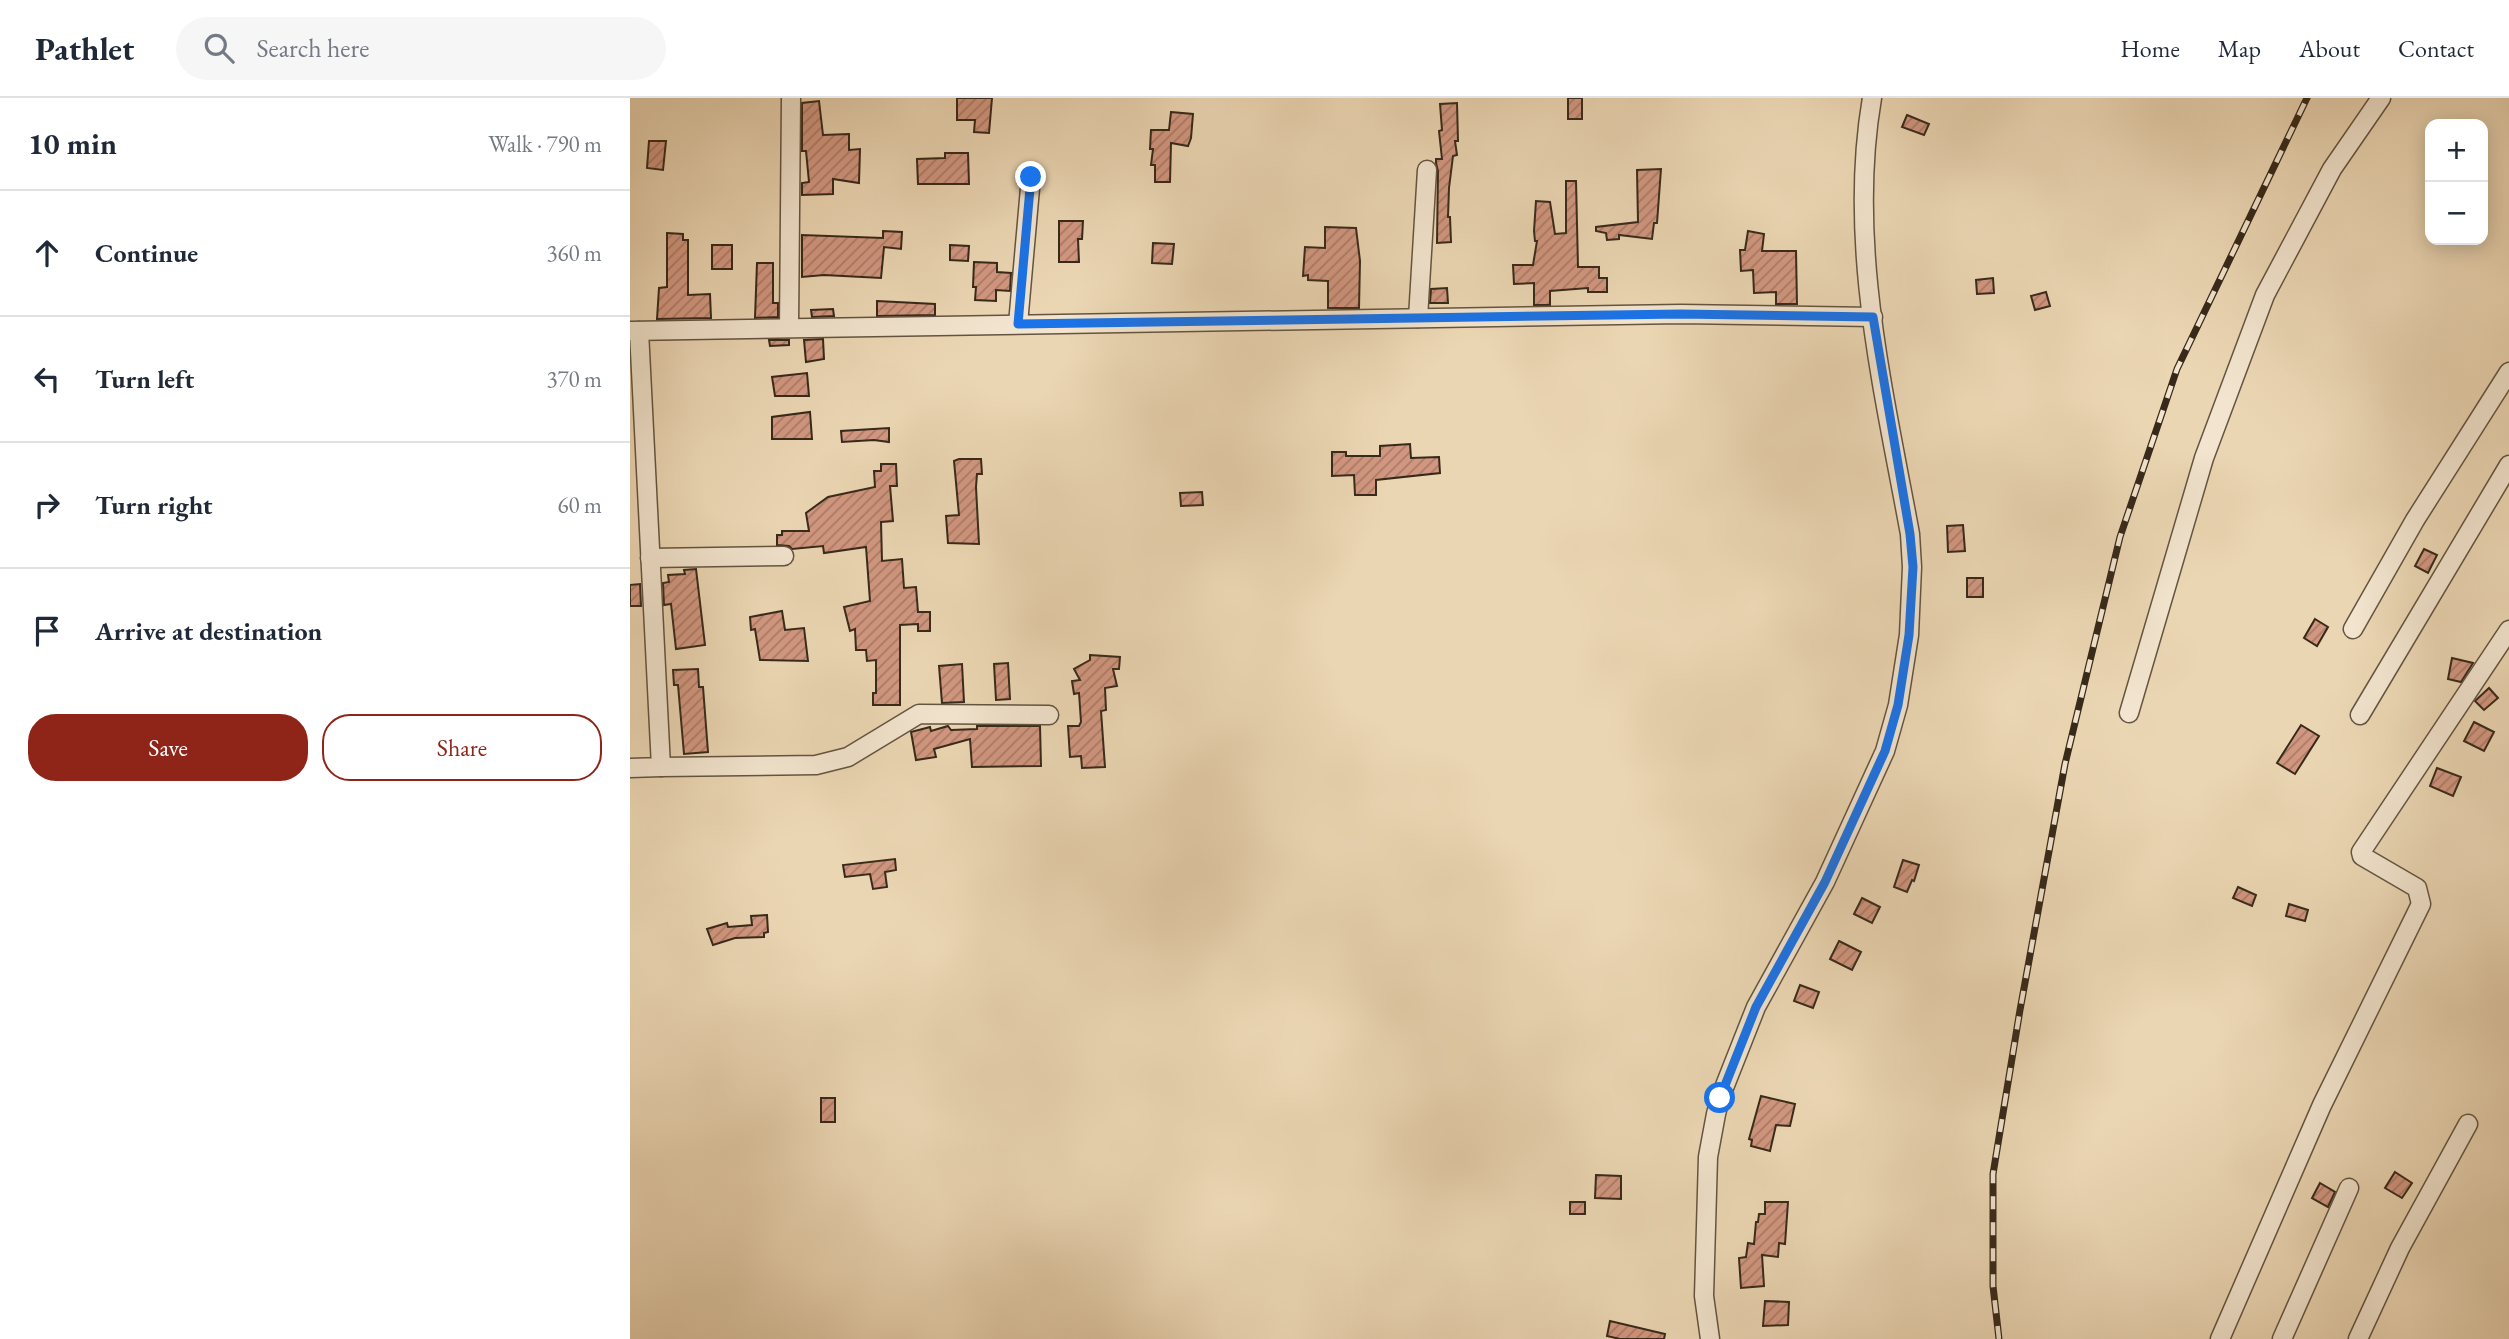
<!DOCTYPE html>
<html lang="en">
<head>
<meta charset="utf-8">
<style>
	:root { --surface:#fff; --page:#f6f6f7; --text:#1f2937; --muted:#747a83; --line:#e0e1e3; --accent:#8f2418 }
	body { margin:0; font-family:"EB Garamond",serif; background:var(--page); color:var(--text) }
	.controls { position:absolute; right:21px; top:21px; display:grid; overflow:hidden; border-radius:14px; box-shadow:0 4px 18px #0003 }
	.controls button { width:63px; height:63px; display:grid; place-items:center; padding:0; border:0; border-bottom:2px solid var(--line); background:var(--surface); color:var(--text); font:35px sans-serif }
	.stop { position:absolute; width:21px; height:21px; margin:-16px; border:5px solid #1a73e8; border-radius:50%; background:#fff }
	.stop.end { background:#1a73e8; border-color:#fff; box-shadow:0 2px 7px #0008 }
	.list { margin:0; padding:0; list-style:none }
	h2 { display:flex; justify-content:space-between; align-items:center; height:91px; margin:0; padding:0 28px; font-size:30px }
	h2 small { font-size:23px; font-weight:400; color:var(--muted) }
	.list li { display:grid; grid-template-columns:46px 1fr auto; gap:21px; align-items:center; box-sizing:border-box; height:126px; padding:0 28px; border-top:2px solid var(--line) }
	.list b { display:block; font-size:26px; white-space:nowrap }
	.list em { font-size:23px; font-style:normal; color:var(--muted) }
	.actions { display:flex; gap:14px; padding:21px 28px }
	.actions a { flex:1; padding:16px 0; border:2px solid var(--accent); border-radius:28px; text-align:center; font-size:24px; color:var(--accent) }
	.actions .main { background:var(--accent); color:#fff }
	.icon { flex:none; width:38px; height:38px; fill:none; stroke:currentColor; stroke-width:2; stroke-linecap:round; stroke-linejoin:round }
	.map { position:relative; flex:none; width:1879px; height:1241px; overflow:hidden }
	header { display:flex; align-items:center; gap:42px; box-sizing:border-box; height:98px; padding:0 35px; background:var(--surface); border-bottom:2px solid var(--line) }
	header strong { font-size:33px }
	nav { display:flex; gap:38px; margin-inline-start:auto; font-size:24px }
	.search { width:490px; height:63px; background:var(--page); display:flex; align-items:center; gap:18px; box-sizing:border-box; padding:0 24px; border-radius:38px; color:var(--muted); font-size:26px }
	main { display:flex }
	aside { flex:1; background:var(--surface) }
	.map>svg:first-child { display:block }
</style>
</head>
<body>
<header>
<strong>Pathlet</strong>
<div class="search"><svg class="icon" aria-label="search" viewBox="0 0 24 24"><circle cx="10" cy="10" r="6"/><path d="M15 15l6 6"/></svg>Search here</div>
<nav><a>Home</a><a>Map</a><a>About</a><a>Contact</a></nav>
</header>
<main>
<aside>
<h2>10 min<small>Walk · 790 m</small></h2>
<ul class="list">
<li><svg class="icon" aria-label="ahead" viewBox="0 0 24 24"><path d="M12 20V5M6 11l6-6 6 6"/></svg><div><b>Continue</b></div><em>360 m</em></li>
<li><svg class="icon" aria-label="left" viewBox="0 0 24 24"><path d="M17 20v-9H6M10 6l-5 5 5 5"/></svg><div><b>Turn left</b></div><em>370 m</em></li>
<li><svg class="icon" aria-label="right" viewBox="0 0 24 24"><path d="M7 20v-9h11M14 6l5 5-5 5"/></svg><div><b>Turn right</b></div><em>60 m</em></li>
<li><svg class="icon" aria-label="arrive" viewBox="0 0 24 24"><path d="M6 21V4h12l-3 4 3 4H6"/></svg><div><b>Arrive at destination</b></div></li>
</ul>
<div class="actions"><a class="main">Save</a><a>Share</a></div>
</aside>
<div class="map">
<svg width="1879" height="1241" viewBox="0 0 1879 1241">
	<defs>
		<pattern id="building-hatch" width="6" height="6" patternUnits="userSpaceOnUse" patternTransform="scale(1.75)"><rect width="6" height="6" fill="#d29780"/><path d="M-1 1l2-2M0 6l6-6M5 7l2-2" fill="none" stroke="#ab7b68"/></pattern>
	</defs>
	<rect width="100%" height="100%" fill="#ebd6b3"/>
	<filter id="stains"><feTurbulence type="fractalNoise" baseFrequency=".00286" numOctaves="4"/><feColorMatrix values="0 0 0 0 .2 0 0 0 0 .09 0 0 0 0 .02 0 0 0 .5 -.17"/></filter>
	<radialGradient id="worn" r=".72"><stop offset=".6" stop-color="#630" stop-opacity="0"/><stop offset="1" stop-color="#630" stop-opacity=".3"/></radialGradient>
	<g fill="url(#building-hatch)" stroke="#37291a" stroke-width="2">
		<polygon points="327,0 362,0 359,35 344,34 345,22 327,22"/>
		<rect x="938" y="0" width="14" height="21"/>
		<polygon points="189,3 193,37 219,36 219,52 230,51 229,85 203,81 203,96 172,97 172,85 179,84 176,53 172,53 172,5"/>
		<polygon points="827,5 828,43 825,43 827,57 823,58 819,90 818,119 820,119 821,144 807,145 808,73 806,65 806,61 812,61 809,33 812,32 810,6"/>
		<polygon points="541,14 563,16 561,40 558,48 541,45 540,84 525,84 525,67 521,67 523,51 520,51 521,32 539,32"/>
		<polygon points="1277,17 1299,26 1294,37 1272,29"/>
		<polygon points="19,43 36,43 33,72 17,70"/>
		<polygon points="315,55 338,55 339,86 288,86 287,61 315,60"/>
		<polygon points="1031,71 1027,125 1024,125 1022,141 989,137 989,141 977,142 976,135 966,133 966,129 1008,124 1007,72"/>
		<polygon points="936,83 946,83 948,169 969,169 969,180 977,180 977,194 958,194 958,190 920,193 920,207 904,207 904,185 884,186 883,167 903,167 907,143 905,143 904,133 906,103 920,104 925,136 936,135"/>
		<polygon points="429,123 453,123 452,141 448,141 449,164 429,164"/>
		<polygon points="695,129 726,130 730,163 729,210 698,210 698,183 678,182 678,177 673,178 675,149 695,150"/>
		<polygon points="253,133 272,134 271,151 254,149 251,180 194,177 172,179 172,137 253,140"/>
		<polygon points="1118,133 1134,136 1132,153 1166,153 1167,206 1146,206 1146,194 1124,195 1123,172 1111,173 1110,152 1115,152"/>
		<polygon points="37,135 53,136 53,142 58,142 58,197 80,196 81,220 27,221 29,190 37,189"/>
		<polygon points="523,145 544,146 542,166 522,165"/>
		<rect x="82" y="147" width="20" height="24"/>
		<polygon points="320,147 339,148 338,163 320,162"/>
		<polygon points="344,164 367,165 367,174 381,175 380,193 366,192 366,203 345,202 346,189 343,189"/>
		<polygon points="127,165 143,165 143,205 148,205 148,219 125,220"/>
		<polygon points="1363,180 1364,195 1347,196 1346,182"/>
		<polygon points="817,190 818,205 800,205 801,191"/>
		<polygon points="1416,194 1420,208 1405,212 1401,198"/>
		<polygon points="247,203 305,206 305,217 247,218"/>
		<polygon points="203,211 204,218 182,219 181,212"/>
		<polygon points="193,241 194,261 176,264 174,242"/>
		<polygon points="139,242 159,242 159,247 140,248"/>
		<polygon points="177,275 179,298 145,298 142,279"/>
		<polygon points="180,314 182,341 142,341 142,319"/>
		<polygon points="259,330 259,344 244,342 212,344 211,333"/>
		<polygon points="780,346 781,360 809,359 810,375 746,382 746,397 725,397 724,377 702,378 702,354 716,354 716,358 750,358 750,348"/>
		<polygon points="329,361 351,361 352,376 347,376 346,389 349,446 318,445 316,418 329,417 324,363"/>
		<polygon points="251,366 266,366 267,388 260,388 263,423 251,424 252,463 272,461 274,490 286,489 288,514 300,514 300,533 288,533 288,526 270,527 270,607 243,607 243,595 246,595 246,562 237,563 236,552 226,552 225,531 220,533 214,509 240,503 236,449 194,455 193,448 162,451 159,448 147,447 147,437 152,437 152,433 179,433 176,415 198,399 245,389 244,373 251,373"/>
		<polygon points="572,394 573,407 551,408 550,395"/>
		<polygon points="1333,427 1335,453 1318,454 1317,428"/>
		<polygon points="1794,451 1807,457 1798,475 1785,468"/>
		<polygon points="66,471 75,547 46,551 41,506 34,507 33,485 39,484 38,477 55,476 54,472"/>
		<rect x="1337" y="480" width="16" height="19"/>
		<polygon points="10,486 11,508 0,508 0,487"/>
		<polygon points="152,513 155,532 174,530 178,563 130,562 125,531 121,532 120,519"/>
		<polygon points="1685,521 1698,529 1687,548 1674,540"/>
		<polygon points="460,557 490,559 489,571 483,571 487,588 475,590 476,612 471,613 475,669 452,670 451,658 440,659 438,628 449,628 451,624 449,595 444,596 442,583 450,582 444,571 460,562"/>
		<polygon points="1822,560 1843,565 1831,584 1818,581"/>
		<polygon points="378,565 380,601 366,602 364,566"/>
		<polygon points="332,566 334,604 312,605 309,568"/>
		<polygon points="68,571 69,589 73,589 78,654 54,656 48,587 44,587 43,572"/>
		<polygon points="1859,590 1868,600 1854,612 1845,603"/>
		<polygon points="1844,624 1864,634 1854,653 1834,643"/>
		<polygon points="1671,627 1689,638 1665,676 1647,665"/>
		<polygon points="318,628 321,632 347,631 347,628 410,628 411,668 342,669 340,641 304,651 306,659 286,662 281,634 300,629 301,633"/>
		<polygon points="1807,670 1831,679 1823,698 1800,688"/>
		<polygon points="265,761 266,772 255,774 257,789 243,791 240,776 215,779 213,767"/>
		<polygon points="1273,762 1289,767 1284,783 1282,782 1277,794 1264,789"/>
		<polygon points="1608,789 1626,797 1622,808 1603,800"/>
		<polygon points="1232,800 1250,809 1242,825 1224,816"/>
		<polygon points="1659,806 1678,812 1675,823 1656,818"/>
		<polygon points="137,817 138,834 134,835 134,839 105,840 83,847 77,831 97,825 98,829 122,827 121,818"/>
		<polygon points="1209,843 1231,854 1222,872 1200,861"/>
		<polygon points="1170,887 1189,894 1183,910 1164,903"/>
		<polygon points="1131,998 1165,1006 1160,1028 1146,1027 1140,1053 1121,1048 1122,1042 1119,1041"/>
		<rect x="191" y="1000" width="14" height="24"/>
		<polygon points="1765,1074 1782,1085 1772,1100 1755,1090"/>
		<polygon points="966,1077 991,1078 991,1101 965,1100"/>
		<polygon points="1690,1085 1705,1094 1698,1109 1682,1100"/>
		<rect x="940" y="1104" width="15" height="12"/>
		<polygon points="1135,1104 1158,1104 1155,1146 1149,1145 1148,1159 1132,1157 1134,1188 1111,1190 1109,1160 1116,1159 1118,1145 1124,1146 1126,1124 1128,1124 1129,1116 1135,1116"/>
		<polygon points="1135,1203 1159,1204 1158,1227 1133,1228"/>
		<polygon points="980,1223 1035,1236 1034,1241 990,1241 977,1238"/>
	</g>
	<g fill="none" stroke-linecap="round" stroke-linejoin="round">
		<defs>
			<g id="minor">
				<polyline points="788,220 797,72"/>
				<polyline points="388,226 401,79"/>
				<polyline points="159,230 161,0"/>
				<polyline points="0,233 1051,216 1243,219"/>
				<polyline points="20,460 154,458"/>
				<polyline points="1723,531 1785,422 1879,274"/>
				<polyline points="1499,615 1574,360 1635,197 1702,71 1751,0"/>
				<polyline points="1730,617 1879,367"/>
				<polyline points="31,669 186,667 218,659 289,616 419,617"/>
				<polyline points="0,670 31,669 9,233"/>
				<path d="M1080,1241l-6,-43 4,-139 8,-43 4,-16 36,-91 69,-125 60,-131 13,-46 11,-70 3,-68 -2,-33c-26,-142 -63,-291 -38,-436"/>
				<polyline points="1590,1241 1692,1007 1791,806 1787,790 1732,758 1731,754 1879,532"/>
				<polyline points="1652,1241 1719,1090"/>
				<polyline points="1728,1241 1770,1150 1838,1026"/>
			</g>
		</defs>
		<use href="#minor" stroke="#645440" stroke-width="21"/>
		<use href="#minor" stroke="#f2e4ce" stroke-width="18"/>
		<defs>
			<polyline id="rail" points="1369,1241 1363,1188 1363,1076 1390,912 1435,666 1490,439 1547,271 1677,0"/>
		</defs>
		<use href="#rail" stroke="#37291a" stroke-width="7"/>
		<use href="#rail" stroke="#f2e4ce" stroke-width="4.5" stroke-dasharray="13" stroke-linecap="butt"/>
	</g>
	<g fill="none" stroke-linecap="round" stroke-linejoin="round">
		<polyline stroke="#1a73e8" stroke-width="9" points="401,79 388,226 1051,216 1243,219 1280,436 1283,469 1279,537 1268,607 1255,653 1195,784 1126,909 1090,1000"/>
	</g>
	<rect width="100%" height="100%" filter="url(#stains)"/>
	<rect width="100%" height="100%" fill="url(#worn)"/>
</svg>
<div class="controls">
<button>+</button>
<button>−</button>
</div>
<div class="stop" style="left:1090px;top:1000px"></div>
<div class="stop end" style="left:401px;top:79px"></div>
</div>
</main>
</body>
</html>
